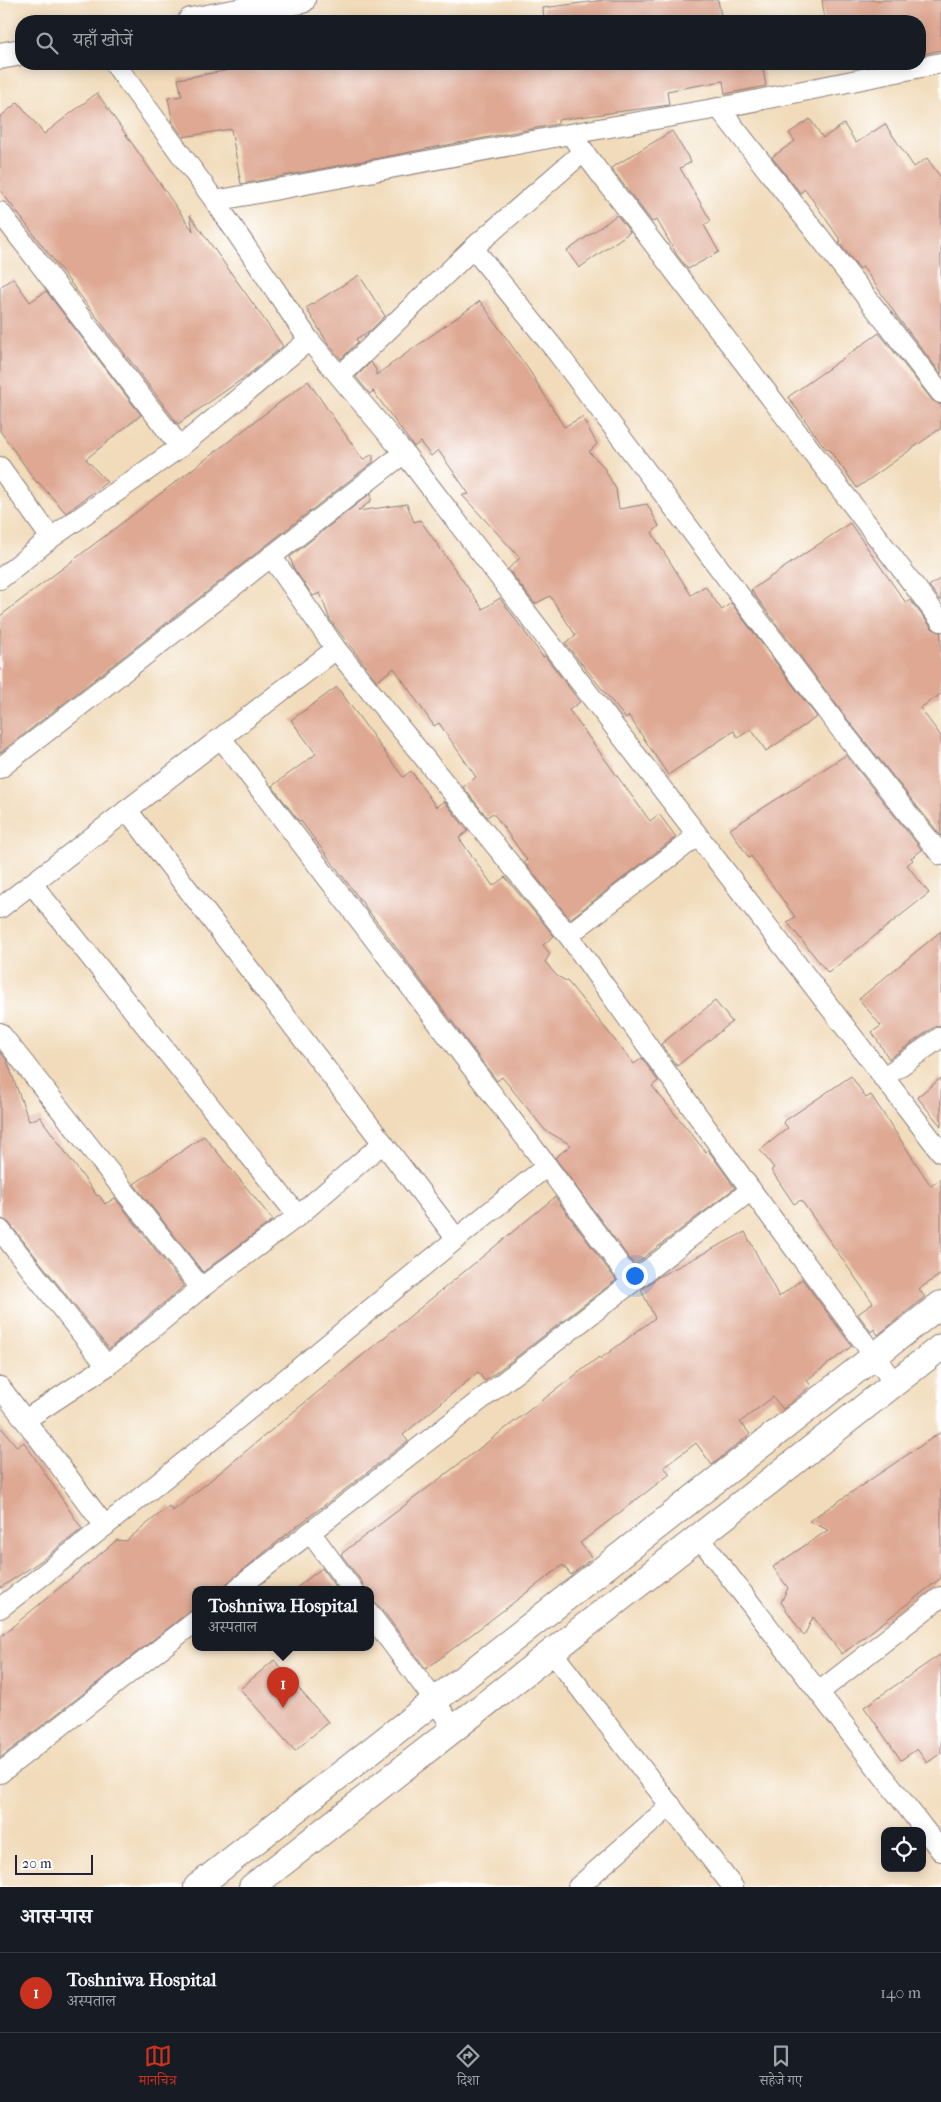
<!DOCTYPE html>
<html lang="hi">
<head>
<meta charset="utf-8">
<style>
	:root { --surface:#171b24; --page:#242831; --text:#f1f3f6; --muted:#9ea1a6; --line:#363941; --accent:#c8321e }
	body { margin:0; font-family:"IM FELL French Canon","Noto Serif Devanagari",serif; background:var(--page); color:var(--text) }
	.controls { position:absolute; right:15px; bottom:15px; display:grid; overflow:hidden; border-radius:10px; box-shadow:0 2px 12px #0003 }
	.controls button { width:45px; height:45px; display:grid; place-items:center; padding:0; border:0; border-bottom:1px solid var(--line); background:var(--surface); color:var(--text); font:25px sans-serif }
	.scale { position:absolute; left:15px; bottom:12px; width:78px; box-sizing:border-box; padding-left:5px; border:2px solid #22223b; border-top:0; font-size:14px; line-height:18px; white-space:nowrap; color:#22223b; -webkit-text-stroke:4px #fff; paint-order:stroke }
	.you { position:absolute; left:634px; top:1275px; width:18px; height:18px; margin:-12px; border:4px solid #fff; border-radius:50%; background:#1a73e8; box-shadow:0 0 0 8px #1a73e833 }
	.badge { display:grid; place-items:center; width:32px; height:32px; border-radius:50%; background:var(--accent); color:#fff; font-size:16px; font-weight:700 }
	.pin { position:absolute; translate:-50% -41px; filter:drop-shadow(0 1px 2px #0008) }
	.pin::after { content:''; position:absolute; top:26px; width:18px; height:15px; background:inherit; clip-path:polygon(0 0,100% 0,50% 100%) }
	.popup { position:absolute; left:192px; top:1586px; width:182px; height:65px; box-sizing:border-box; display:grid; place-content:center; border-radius:10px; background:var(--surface); filter:drop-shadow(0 1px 4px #0005); font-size:16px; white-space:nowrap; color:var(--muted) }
	.popup b { font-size:19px; color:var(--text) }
	.popup::after { content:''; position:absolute; left:50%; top:100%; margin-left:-10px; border:10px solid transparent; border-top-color:var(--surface) }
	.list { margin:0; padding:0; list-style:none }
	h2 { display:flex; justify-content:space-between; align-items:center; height:65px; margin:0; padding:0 20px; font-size:21px }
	h2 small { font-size:16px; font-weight:400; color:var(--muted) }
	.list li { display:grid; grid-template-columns:32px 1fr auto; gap:15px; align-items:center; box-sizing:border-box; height:80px; padding:0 20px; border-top:1px solid var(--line) }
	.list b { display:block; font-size:19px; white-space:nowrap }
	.list p { margin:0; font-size:16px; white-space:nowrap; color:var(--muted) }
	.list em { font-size:16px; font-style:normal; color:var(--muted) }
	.icon { flex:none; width:28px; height:28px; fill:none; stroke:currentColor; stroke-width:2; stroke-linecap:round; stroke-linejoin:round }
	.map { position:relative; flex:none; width:941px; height:1887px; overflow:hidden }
	.search { position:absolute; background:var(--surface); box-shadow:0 2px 12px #0003; left:15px; right:15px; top:15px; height:55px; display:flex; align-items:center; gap:12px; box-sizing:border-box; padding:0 18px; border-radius:20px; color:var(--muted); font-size:19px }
	.sheet { height:145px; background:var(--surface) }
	nav { display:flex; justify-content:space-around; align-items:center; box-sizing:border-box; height:70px; border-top:1px solid var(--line); background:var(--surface); font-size:14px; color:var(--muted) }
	nav a { display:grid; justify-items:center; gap:2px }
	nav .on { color:var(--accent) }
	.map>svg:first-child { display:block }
</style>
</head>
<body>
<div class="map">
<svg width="941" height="1887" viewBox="0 0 941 1887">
	<rect width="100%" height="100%" fill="#fff"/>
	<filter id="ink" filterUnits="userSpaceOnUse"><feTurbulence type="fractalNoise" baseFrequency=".02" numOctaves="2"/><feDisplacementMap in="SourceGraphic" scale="10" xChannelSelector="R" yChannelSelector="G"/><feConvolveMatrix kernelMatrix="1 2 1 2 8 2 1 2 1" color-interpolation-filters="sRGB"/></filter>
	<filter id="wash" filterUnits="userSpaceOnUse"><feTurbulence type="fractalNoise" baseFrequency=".0096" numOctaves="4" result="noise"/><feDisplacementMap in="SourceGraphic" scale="20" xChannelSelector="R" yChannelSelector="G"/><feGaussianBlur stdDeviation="1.12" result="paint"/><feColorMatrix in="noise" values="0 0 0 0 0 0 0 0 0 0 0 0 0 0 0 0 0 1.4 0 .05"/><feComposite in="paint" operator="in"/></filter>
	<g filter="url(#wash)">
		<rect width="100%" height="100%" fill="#f1dbba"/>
		<g id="blocks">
			<g fill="#dea893">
				<polygon points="604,0 718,0 722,21 544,21 543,8"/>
				<polygon points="822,0 941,0 941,50 920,55 920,21 825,21"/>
				<polygon points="264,64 762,64 766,86 725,94 723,81 667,91 669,105 558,120 558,124 241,184 231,129 183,137 173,123 168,98 182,96 178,79"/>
				<polygon points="97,93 193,231 190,215 283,346 248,375 178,424 0,190 0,117 18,102 44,134"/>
				<polygon points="810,119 823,138 844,124 856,143 885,124 914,167 927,158 941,178 941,374 899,319 863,267 860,269 839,243 841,241 805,189 800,193 772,157 795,141 789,133"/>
				<polygon points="672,131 691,162 680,168 711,221 704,225 719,252 688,269 677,255 657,220 652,222 611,168"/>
				<polygon points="617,215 630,232 579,268 567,251"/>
				<polygon points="359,275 385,316 371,330 356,339 358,342 341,359 329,345 306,308"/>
				<polygon points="13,278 30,302 46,291 141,415 86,459 107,482 66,513 38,482 37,483 0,431 0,287"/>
				<polygon points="480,301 531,373 564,427 582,417 597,444 589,452 603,466 616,489 619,509 647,504 659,526 652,533 691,595 705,586 722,610 731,603 817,717 766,751 751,729 738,738 734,731 668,775 629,716 626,719 565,643 576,636 550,596 535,604 508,569 520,558 462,495 469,494 438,450 431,456 420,442 414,447 373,391 370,394 356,377 371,362 376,370 376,375"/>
				<polygon points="879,333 932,400 941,405 941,428 857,488 828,448 826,449 788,397"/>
				<polygon points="308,381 363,460 373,454 373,462 0,753 0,616"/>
				<polygon points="371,493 371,501 358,511 407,504 414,522 420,520 483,609 500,598 543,657 545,656 580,702 569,710 650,821 659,814 676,837 570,919 524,862 527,860 493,813 487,817 463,787 476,777 439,723 434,726 394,668 377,681 330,620 320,593 313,596 294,569 290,557"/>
				<polygon points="850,523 906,603 910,600 932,628 941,633 941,694 920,708 941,736 941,836 847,719 751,590"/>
				<polygon points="941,578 941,601 929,586"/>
				<polygon points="337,687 403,777 411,771 436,807 444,801 468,831 459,838 493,886 505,877 554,936 543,945 550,954 545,962 557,976 568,982 634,1064 642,1058 658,1081 652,1086 706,1152 708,1150 735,1188 634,1265 555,1158 571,1145 545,1130 502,1077 497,1081 300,820 299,821 272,786 316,754 291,720"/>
				<polygon points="846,755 922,850 911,858 913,860 907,865 929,893 828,973 787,922 795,917 751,856 749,858 730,829"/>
				<polygon points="941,931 941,1025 934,1027 889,1059 872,1032 881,1026 859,999"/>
				<polygon points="715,1001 732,1022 677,1066 661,1044"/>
				<polygon points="0,1052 7,1061 29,1121 40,1117 97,1196 99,1195 105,1204 115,1198 184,1286 109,1349 9,1223 0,1218"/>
				<polygon points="851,1076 866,1098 871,1095 931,1186 941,1179 941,1274 919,1289 925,1297 878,1335 874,1329 871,1332 858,1314 873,1303 801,1200 794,1204 771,1170 774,1168 760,1150 788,1128 783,1122"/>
				<polygon points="941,1078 941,1126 917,1097"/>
				<polygon points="204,1136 273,1220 203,1272 134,1184"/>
				<polygon points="555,1197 616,1280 485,1381 478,1372 403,1435 408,1441 287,1534 220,1589 196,1589 196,1609 189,1612 0,1758 0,1637 117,1540 126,1541 169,1506 173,1511"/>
				<polygon points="745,1232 779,1297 802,1279 852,1346 807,1380 811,1386 783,1409 773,1397 740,1422 750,1434 712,1465 696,1443 664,1467 670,1474 580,1543 592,1558 571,1575 563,1565 426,1669 380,1607 370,1599 370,1589 364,1589 362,1582 341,1554 599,1357 600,1359 655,1318 641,1290 658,1277"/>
				<polygon points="0,1426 17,1447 24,1442 82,1529 42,1560 0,1588"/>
				<polygon points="941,1432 941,1578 842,1654 813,1617 804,1636 781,1602 788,1588 773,1567 828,1530 809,1521"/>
				<polygon points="322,1568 337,1589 295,1589"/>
				<polygon points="941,1654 941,1753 927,1763 917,1749 901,1760 864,1707"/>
				<polygon points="274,1660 328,1722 295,1751 240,1689"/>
			</g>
		</g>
	</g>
	<g filter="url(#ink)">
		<use href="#blocks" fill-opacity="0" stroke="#8a7e7a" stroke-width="1"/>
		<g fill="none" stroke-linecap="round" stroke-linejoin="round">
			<defs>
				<g id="minor">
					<polyline points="115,64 215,201 309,340 404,453 941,1152"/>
					<polyline points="719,108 941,393"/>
					<polyline points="570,134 941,621"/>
					<polyline points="215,201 570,134 719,108 941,63"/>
					<polyline points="0,212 180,447"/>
					<polyline points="473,248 556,351 838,726 941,855"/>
					<polyline points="340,376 473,248 584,151"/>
					<polyline points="0,467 51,538"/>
					<polyline points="271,556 336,649 568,935 751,1190 895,1384"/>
					<polyline points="0,579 51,538 180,447 309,340"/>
					<polyline points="221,738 547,1166"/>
					<polyline points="0,768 404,453"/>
					<polyline points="127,810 456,1238"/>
					<polyline points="32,884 298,1216"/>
					<polyline points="0,908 336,649"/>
					<polyline points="568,935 697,836"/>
					<polyline points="0,1033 201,1288"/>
					<polyline points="883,1078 941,1037"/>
					<polyline points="0,1230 107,1366"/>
					<polyline points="0,1387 105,1526"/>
					<polyline points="25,1420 107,1366 201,1288 298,1216 383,1143"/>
					<polyline points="310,1532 352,1589"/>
					<polyline points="699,1537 941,1851"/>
					<polyline points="237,1589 751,1190"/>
					<path d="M0,1608c186,-142 363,-296 547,-442l85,116"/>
					<polyline points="370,1614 435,1701 454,1729"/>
					<polyline points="552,1652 733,1887"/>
					<polyline points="819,1692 941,1597"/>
					<polyline points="0,1773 196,1621"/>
					<polyline points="578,1887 671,1805"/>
				</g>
				<g id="tertiary">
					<polyline points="191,21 302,0"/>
					<polyline points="0,56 21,52"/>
					<polyline points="197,1887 941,1304"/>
					<polyline points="252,1887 941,1347"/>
				</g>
			</defs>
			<use href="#minor" stroke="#8a7e7a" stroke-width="22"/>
			<use href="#tertiary" stroke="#8a7e7a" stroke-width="28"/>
			<use href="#minor" stroke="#fff" stroke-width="20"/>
			<use href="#tertiary" stroke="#fff" stroke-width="26"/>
		</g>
	</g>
</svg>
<div class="controls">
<button><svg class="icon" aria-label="locate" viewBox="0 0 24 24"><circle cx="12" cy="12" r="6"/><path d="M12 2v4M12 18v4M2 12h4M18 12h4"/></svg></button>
</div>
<div class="scale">20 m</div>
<div class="you"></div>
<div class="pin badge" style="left:283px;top:1708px">1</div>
<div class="popup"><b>Toshniwa Hospital</b>अस्पताल</div>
<div class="search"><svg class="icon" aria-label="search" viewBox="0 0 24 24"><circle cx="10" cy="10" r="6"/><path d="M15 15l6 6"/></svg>यहाँ खोजें</div>
</div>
<section class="sheet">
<h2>आस-पास<small></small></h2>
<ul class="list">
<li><span class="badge">1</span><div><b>Toshniwa Hospital</b><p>अस्पताल</p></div><em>140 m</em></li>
</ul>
</section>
<nav>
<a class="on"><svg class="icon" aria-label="map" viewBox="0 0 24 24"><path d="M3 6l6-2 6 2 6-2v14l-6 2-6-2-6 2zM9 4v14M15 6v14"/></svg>मानचित्र</a>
<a><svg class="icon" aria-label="directions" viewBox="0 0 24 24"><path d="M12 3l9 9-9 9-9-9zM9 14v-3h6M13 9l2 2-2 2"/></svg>दिशा</a>
<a><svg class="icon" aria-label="saved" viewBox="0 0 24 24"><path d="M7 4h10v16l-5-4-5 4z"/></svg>सहेजे गए</a>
</nav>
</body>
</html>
